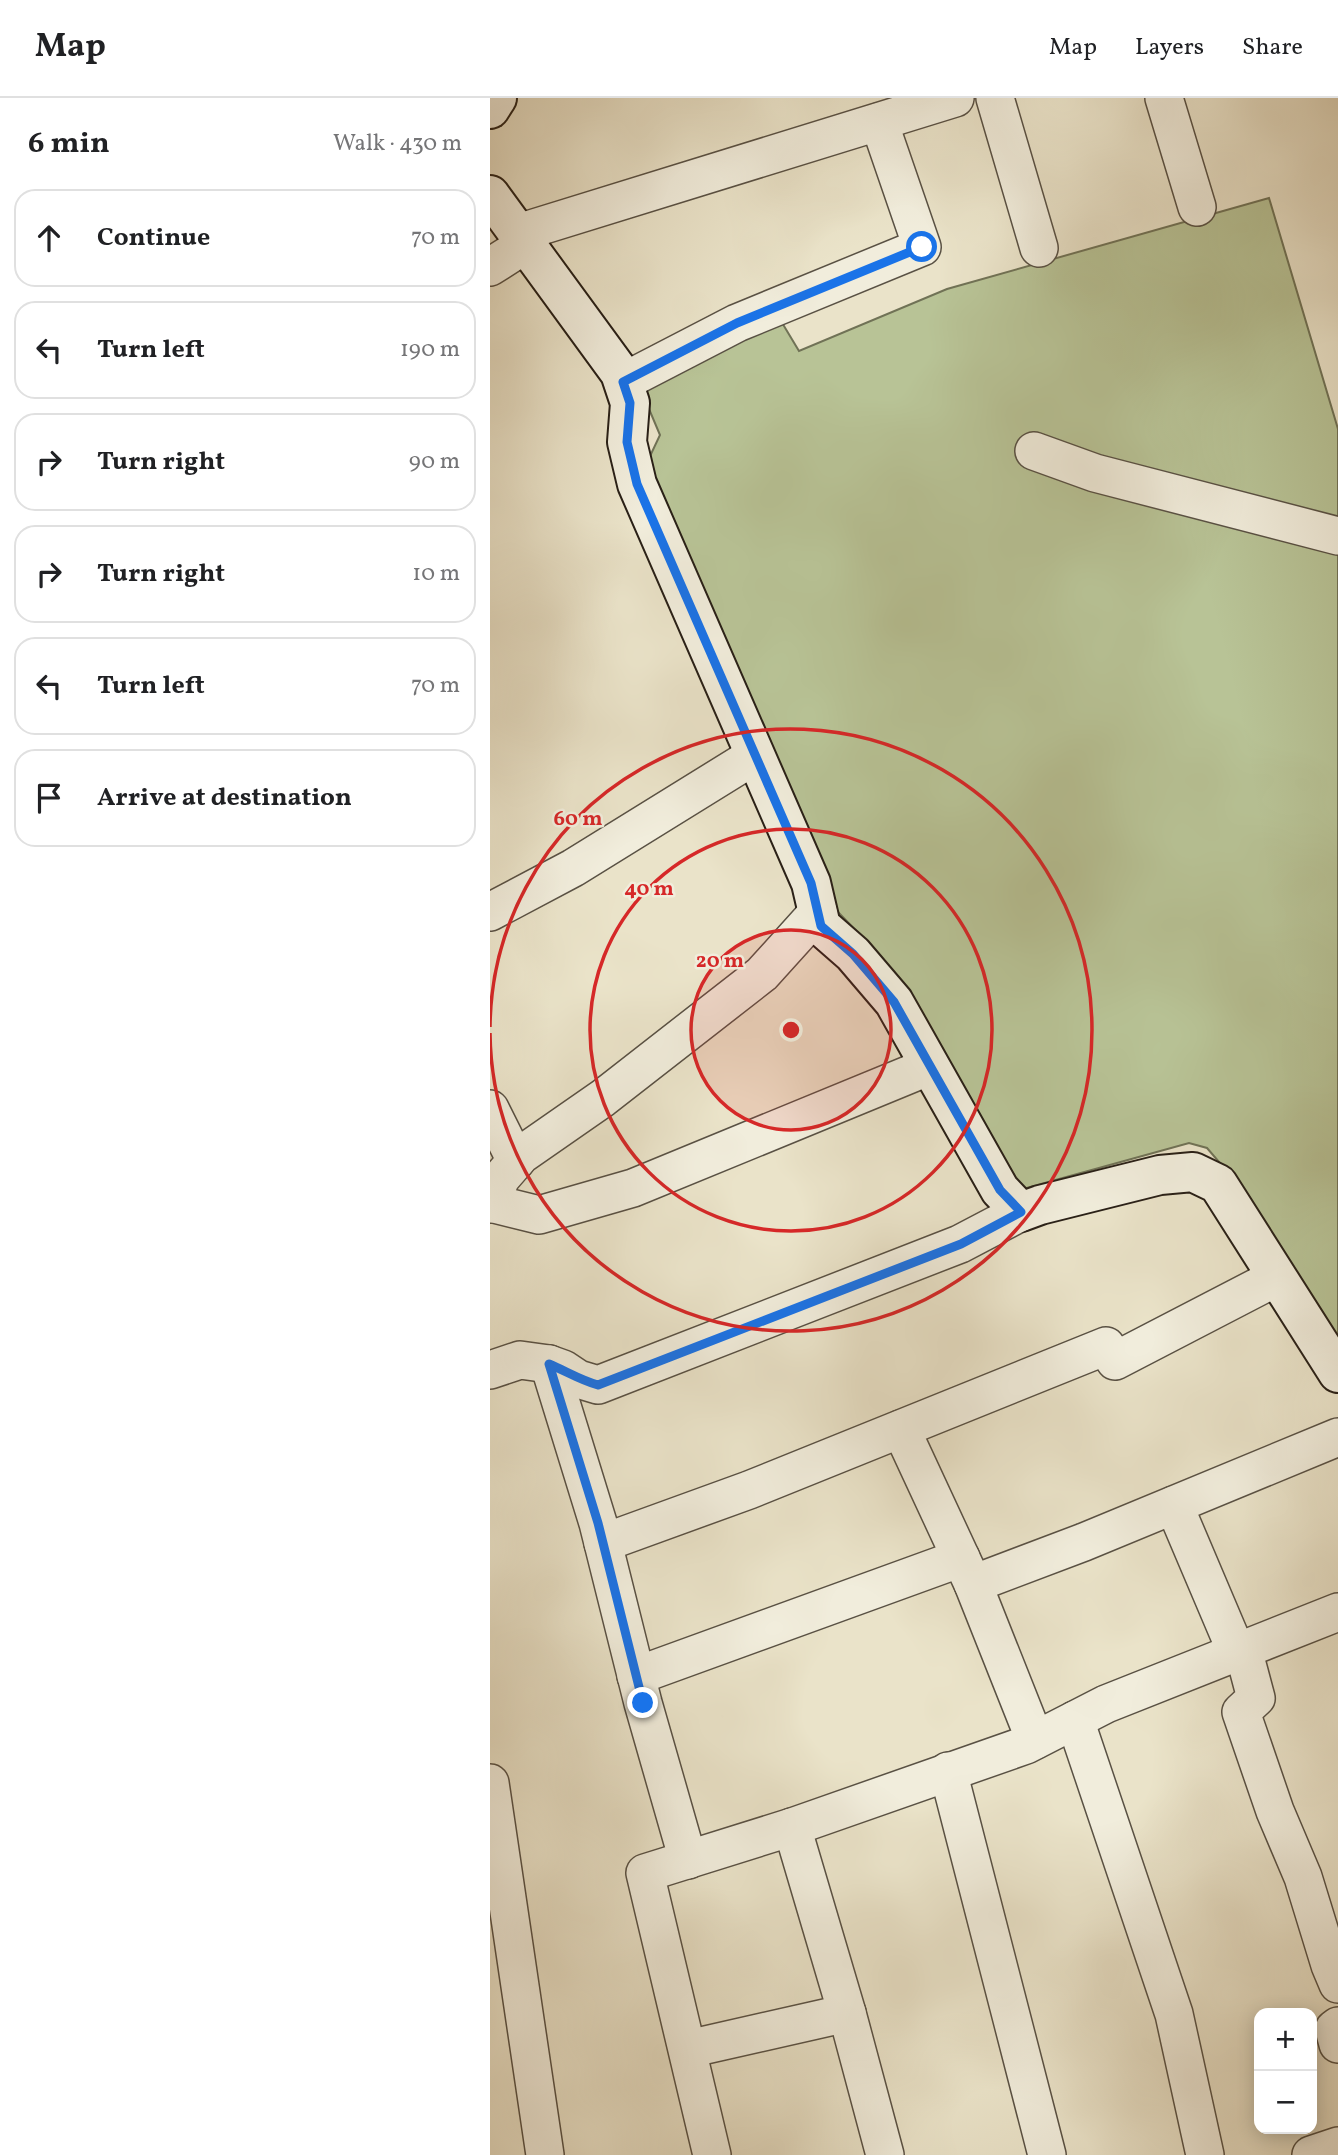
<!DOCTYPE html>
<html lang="en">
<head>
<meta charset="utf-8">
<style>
	:root { --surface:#fff; --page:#f6f6f6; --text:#202124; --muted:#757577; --line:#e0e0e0 }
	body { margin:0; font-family:Vollkorn,serif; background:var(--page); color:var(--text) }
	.controls { position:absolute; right:21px; bottom:21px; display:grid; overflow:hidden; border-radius:14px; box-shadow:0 4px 18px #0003 }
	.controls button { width:63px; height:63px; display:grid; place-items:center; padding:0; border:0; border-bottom:2px solid var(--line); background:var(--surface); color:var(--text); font:35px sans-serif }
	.stop { position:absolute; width:21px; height:21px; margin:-16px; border:5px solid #1a73e8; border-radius:50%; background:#fff }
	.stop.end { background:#1a73e8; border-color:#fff; box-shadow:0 2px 7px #0008 }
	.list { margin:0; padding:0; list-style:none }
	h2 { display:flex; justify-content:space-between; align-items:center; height:91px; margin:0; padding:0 28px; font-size:30px }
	h2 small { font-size:23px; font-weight:400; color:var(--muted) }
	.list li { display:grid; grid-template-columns:46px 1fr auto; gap:21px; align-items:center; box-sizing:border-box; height:98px; margin:0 14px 14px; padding:0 14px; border:2px solid var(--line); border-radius:21px }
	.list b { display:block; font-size:26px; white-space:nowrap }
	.list em { font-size:23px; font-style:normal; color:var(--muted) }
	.icon { flex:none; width:38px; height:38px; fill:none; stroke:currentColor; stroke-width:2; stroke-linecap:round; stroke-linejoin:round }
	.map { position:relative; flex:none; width:848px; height:2057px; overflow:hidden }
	header { display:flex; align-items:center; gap:42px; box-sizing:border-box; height:98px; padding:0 35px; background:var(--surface); border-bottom:2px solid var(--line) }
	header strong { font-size:33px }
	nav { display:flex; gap:38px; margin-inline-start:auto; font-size:24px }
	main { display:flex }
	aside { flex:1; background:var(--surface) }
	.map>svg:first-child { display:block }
</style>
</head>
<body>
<header>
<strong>Map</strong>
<nav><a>Map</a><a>Layers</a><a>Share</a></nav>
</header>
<main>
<aside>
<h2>6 min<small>Walk · 430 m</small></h2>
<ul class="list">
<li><svg class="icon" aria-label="ahead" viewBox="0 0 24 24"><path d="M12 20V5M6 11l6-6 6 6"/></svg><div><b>Continue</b></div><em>70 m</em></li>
<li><svg class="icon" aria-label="left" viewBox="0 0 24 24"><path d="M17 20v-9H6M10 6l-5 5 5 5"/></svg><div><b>Turn left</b></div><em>190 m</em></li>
<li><svg class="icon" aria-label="right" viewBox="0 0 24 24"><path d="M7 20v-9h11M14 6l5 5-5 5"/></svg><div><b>Turn right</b></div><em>90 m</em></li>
<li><svg class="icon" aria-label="right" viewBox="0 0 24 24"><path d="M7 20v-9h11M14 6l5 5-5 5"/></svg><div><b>Turn right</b></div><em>10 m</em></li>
<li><svg class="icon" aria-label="left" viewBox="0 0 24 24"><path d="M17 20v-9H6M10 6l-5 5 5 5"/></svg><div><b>Turn left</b></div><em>70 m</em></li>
<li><svg class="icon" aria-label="arrive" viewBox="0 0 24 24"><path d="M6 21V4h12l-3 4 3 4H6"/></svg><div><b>Arrive at destination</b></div></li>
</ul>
</aside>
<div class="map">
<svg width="848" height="2057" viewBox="0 0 848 2057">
	<rect width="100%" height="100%" fill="#eae3c9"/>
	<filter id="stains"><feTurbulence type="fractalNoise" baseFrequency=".00286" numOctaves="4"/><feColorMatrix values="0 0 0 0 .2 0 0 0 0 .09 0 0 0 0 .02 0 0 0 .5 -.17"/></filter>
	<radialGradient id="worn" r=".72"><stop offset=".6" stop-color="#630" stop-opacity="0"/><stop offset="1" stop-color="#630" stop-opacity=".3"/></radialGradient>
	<polygon fill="#b8c396" stroke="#707256" stroke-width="2" points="779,100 848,331 848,1242 736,1072 717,1050 699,1045 533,1091 379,846 347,813 153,373 170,337 151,292 291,223 309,253 457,191"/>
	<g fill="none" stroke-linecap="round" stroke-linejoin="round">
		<defs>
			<g id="street">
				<polyline points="505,0 549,150"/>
				<polyline points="674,0 707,109"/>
				<polyline points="28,135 465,0"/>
				<polyline points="0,169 36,146"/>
				<polyline points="133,284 247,225 432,149 389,24"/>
				<polyline points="544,353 605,375 848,438"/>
				<polyline points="0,814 83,770 264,658"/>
				<polyline points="0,1011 26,1063"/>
				<polyline points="0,1105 49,1117 143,1090 440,968"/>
				<polyline points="0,1106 11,1080 31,1057 113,1000 272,876 328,814"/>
				<polyline points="59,1266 108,1425 153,1605 198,1762"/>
				<polyline points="0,1272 30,1262 59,1266 73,1271 88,1281 108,1287 470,1146 531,1114"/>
				<polyline points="411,1331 483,1486 545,1642"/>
				<polyline points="684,1407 746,1553"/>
				<polyline points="113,1445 259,1392 616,1248 625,1263 787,1179"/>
				<polyline points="483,1486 594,1444 848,1339"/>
				<polyline points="753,1551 766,1600 751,1614 785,1713 813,1779 840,1867 848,1886"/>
				<polyline points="146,1578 471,1460"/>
				<polyline points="585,1622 684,1916 715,2057"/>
				<polyline points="458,1673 557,2057"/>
				<polyline points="0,1685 55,2057"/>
				<polyline points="302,1729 357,1915 395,2057"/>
				<polyline points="848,1928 844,1931 848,1946"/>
				<polyline points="198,1951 357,1915"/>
				<polyline points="222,2057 155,1775 302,1729 536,1647 616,1606 848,1514"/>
				<polyline points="821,2057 848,2048"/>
			</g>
			<g id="secondary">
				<polyline points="0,11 7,0"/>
				<polyline points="0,97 130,275 140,305 137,344 147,386 321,785 331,828 363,856 404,904 510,1092 531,1114 550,1107 670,1077 703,1074 728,1086 848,1275"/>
			</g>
		</defs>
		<use href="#street" stroke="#595144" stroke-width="40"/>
		<use href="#secondary" stroke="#292017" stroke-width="42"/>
		<use href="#street" stroke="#f1eddc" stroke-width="37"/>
		<use href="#secondary" stroke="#f1eddc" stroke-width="38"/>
	</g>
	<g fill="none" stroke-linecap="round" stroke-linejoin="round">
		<path stroke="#1a73e8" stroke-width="9" d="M153,1605l-45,-180 -49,-159c17,7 31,16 49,21l363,-141 60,-32 -21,-22 -106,-188 -41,-48 -32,-28 -10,-43 -174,-399 -10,-42 3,-39 -7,-21 114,-59 185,-76"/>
	</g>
	<circle cx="301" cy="932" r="100" fill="#d62828" fill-opacity=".12"/>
	<g fill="none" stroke="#d62828" stroke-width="3.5">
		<circle cx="301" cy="932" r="100"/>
		<circle cx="301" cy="932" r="201"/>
		<path d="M0 929A301 301 0 1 1 0 935"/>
	</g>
	<circle cx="301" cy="932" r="10" fill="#d62828" stroke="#f1eddc" stroke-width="3.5"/>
	<g font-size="21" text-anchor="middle" font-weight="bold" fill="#d62828" stroke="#f1eddc" stroke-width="5" stroke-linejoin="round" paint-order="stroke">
		<text x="88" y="727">60 m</text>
		<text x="159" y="797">40 m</text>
		<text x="230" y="869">20 m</text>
	</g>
	<rect width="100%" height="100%" filter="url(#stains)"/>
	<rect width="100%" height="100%" fill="url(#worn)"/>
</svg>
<div class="controls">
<button>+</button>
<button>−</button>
</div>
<div class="stop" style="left:432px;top:149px"></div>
<div class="stop end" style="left:153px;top:1605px"></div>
</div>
</main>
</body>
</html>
